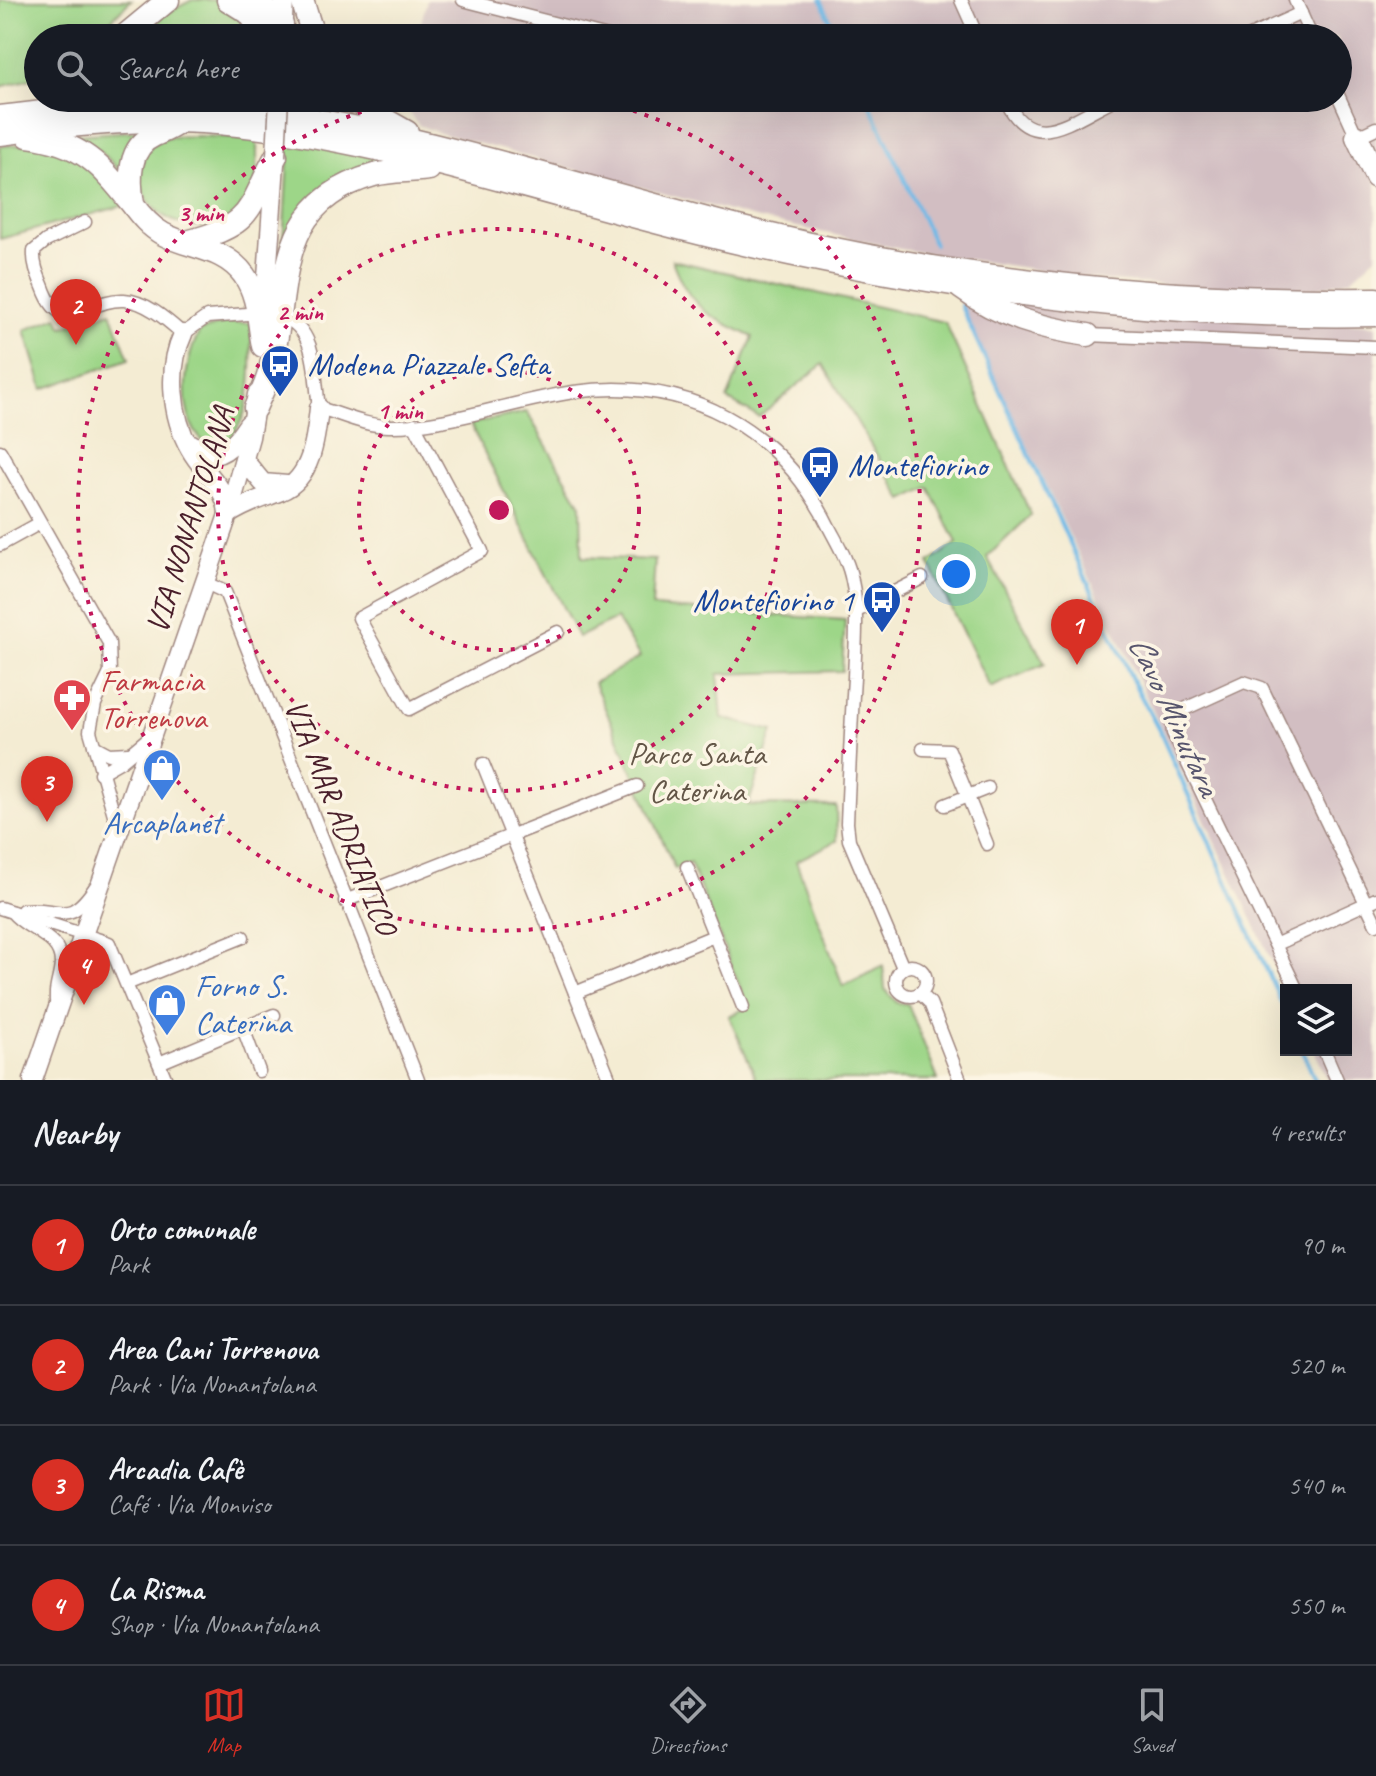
<!DOCTYPE html>
<html lang="en">
<head>
<meta charset="utf-8">
<style>
	:root { --surface:#171b24; --page:#242831; --text:#f1f3f6; --muted:#9ea1a6; --line:#363941; --accent:#d93025 }
	body { margin:0; font-family:Caveat,sans-serif; background:var(--page); color:var(--text) }
	.controls { position:absolute; right:24px; bottom:24px; display:grid; overflow:hidden; border-radius:0px; box-shadow:0 8px 32px #0002 }
	.controls button { width:72px; height:72px; display:grid; place-items:center; padding:0; border:0; border-bottom:2px solid var(--line); background:var(--surface); color:var(--text); font:40px sans-serif }
	.you { position:absolute; left:956px; top:574px; width:28px; height:28px; margin:-20px; border:6px solid #fff; border-radius:50%; background:#1a73e8; box-shadow:0 0 0 12px #1a73e833 }
	.badge { display:grid; place-items:center; width:52px; height:52px; border-radius:50%; background:var(--accent); color:#fff; font-size:26px; font-weight:700 }
	.pin { position:absolute; translate:-50% -66px; filter:drop-shadow(0 2px 4px #0008) }
	.pin::after { content:''; position:absolute; top:42px; width:28px; height:24px; background:inherit; clip-path:polygon(0 0,100% 0,50% 100%) }
	.list { margin:0; padding:0; list-style:none }
	h2 { display:flex; justify-content:space-between; align-items:center; height:104px; margin:0; padding:0 32px; font-size:34px }
	h2 small { font-size:26px; font-weight:400; color:var(--muted) }
	.list li { display:grid; grid-template-columns:52px 1fr auto; gap:24px; align-items:center; box-sizing:border-box; height:120px; padding:0 32px; border-top:2px solid var(--line) }
	.list b { display:block; font-size:30px; white-space:nowrap }
	.list p { margin:0; font-size:26px; white-space:nowrap; color:var(--muted) }
	.list em { font-size:26px; font-style:normal; color:var(--muted) }
	.icon { flex:none; width:44px; height:44px; fill:none; stroke:currentColor; stroke-width:2; stroke-linecap:round; stroke-linejoin:round }
	.map { position:relative; flex:none; width:1376px; height:1080px; overflow:hidden }
	.search { position:absolute; background:var(--surface); box-shadow:0 8px 32px #0002; left:24px; right:24px; top:24px; height:88px; display:flex; align-items:center; gap:20px; box-sizing:border-box; padding:0 28px; border-radius:44px; color:var(--muted); font-size:30px }
	.sheet { height:584px; background:var(--surface) }
	nav { display:flex; justify-content:space-around; align-items:center; box-sizing:border-box; height:112px; border-top:2px solid var(--line); background:var(--surface); font-size:22px; color:var(--muted) }
	nav a { display:grid; justify-items:center; gap:4px }
	nav .on { color:var(--accent) }
	.map>svg:first-child { display:block }
</style>
</head>
<body>
<div class="map">
<svg width="1376" height="1080" viewBox="0 0 1376 1080">
	<rect width="100%" height="100%" fill="#fcf5e5"/>
	<filter id="ink" filterUnits="userSpaceOnUse"><feTurbulence type="fractalNoise" baseFrequency=".0125" numOctaves="2"/><feDisplacementMap in="SourceGraphic" scale="16" xChannelSelector="R" yChannelSelector="G"/><feConvolveMatrix kernelMatrix="1 2 1 2 8 2 1 2 1" color-interpolation-filters="sRGB"/></filter>
	<filter id="wash" filterUnits="userSpaceOnUse"><feTurbulence type="fractalNoise" baseFrequency=".006" numOctaves="4" result="noise"/><feDisplacementMap in="SourceGraphic" scale="32" xChannelSelector="R" yChannelSelector="G"/><feGaussianBlur stdDeviation="1.8" result="paint"/><feColorMatrix in="noise" values="0 0 0 0 0 0 0 0 0 0 0 0 0 0 0 0 0 1.4 0 .05"/><feComposite in="paint" operator="in"/></filter>
	<g filter="url(#wash)">
		<rect width="100%" height="100%" fill="#f4ecd3"/>
		<g fill="#d2bec2">
			<polygon points="427,0 1376,0 1376,256 1351,279 1317,288 1259,291 1110,281 900,249 751,217 440,133 419,125 404,107 404,98 1338,98 1338,38 417,38"/>
			<polygon points="962,293 1376,325 1376,1080 1328,1080 1314,1050 1346,1050 1346,990 1286,991 960,304"/>
		</g>
		<g fill="#9dd688" stroke="#747a5a" stroke-width="2">
			<polygon points="0,0 131,0 93,38 38,38 38,77 0,87"/>
			<polygon points="192,0 219,0 262,38 150,38 161,16"/>
			<path d="M150,130l-24,51c-14,-22 -29,-34 -52,-46z"/>
			<path d="M195,136l62,2c0,17 2,40 -4,55 -26,62 -130,31 -110,-34 2,-8 12,-18 21,-21 9,-2 21,-1 31,-2z"/>
			<polygon points="289,140 401,162 328,191 282,261"/>
			<polygon points="41,143 78,156 126,205 0,239 0,146"/>
			<path d="M672,260l273,62 86,193 -44,42 58,107 -55,24 -61,-125 28,-20 -28,-56 -26,13 -80,-136 -64,53 -32,-18 26,-62c-44,-21 -64,-29 -81,-77z"/>
			<polygon points="111,312 129,359 43,389 25,330 57,317 63,327"/>
			<path d="M225,323h26c0,44 6,99 -33,127 -43,-14 -37,-86 -18,-119z"/>
			<polygon points="527,412 581,505 582,557 655,560 652,607 845,620 842,671 718,674 722,718 773,731 748,805 836,806 837,841 796,861 843,986 883,966 885,989 897,1003 908,1004 938,1080 757,1080 729,1016 748,1007 690,863 675,869 594,683 640,657 616,619 578,637 470,424"/>
		</g>
		<g fill="none" stroke-linecap="round" stroke-linejoin="round">
			<g stroke="#6eb9e7" stroke-width="4">
				<polyline points="821,0 838,38"/>
				<polyline points="867,98 934,244"/>
				<polyline points="961,306 1133,681 1160,732 1286,1013"/>
				<polyline points="1302,1050 1315,1080"/>
			</g>
		</g>
	</g>
	<g filter="url(#ink)">
		<g fill="none" stroke-linecap="round" stroke-linejoin="round">
			<defs>
				<g id="street">
					<polyline points="463,0 612,38"/>
					<polyline points="961,0 978,38"/>
					<polyline points="1295,0 1312,38"/>
					<polyline points="1246,38 1301,13"/>
					<polyline points="1338,95 1357,137 1376,128"/>
					<path d="M1005,98c26,60 68,20 112,0"/>
					<path d="M85,222l-39,19 -12,10c-1,13 4,24 9,36 19,53 44,11 81,13 22,1 43,20 59,34l24,-17 40,-3"/>
					<path d="M281,316c37,13 33,58 38,92 22,6 46,18 70,18 57,1 126,-26 185,-34 113,-16 207,35 257,139 8,15 18,32 21,50 7,30 3,66 2,97 -3,48 -5,97 -7,145l2,17 54,128"/>
					<polyline points="1088,335 1376,347"/>
					<polyline points="414,424 482,551 359,618 409,709 558,632"/>
					<polyline points="0,451 109,643 110,673 95,704 90,731 119,832"/>
					<polyline points="0,545 40,523"/>
					<polyline points="206,583 225,592 418,1080"/>
					<polyline points="855,612 922,578"/>
					<polyline points="94,746 109,754 128,753"/>
					<polyline points="923,749 949,750 987,844"/>
					<polyline points="483,764 610,1080"/>
					<polyline points="100,773 121,761 152,735"/>
					<polyline points="945,805 988,788"/>
					<polyline points="687,867 743,1007"/>
					<polyline points="345,901 637,786"/>
					<polyline points="0,908 109,943 166,1080"/>
					<path d="M23,910c37,-5 44,20 73,-24"/>
					<path d="M12,912c15,19 50,24 49,52 -1,16 -8,26 -4,43"/>
					<polyline points="1277,944 1376,899"/>
					<circle cx="911" cy="981" r="15"/>
					<polyline points="129,983 243,937"/>
					<polyline points="1297,990 1173,733 1172,722 1178,712 1244,682 1262,688 1376,924"/>
					<polyline points="575,993 714,936"/>
					<polyline points="920,993 930,1003 960,1080"/>
					<polyline points="243,1028 259,1071"/>
					<polyline points="1324,1050 1337,1080"/>
					<polyline points="159,1063 274,1015"/>
				</g>
				<g id="secondary">
					<polyline points="282,38 284,0"/>
					<polyline points="264,321 275,163"/>
					<path d="M183,334c-16,34 -12,82 7,115 13,24 34,34 38,63"/>
					<path d="M192,444l13,11c21,3 33,-16 43,-31"/>
					<polyline points="244,460 263,483 287,485"/>
					<path d="M228,515c17,-12 34,-16 53,-24 31,-12 35,-54 38,-83"/>
					<polyline points="33,1080 228,515 250,437 257,394"/>
				</g>
				<g id="highway">
					<polyline points="228,0 249,13 267,38"/>
					<polyline points="256,0 282,25"/>
					<polyline points="302,0 314,38"/>
					<polyline points="122,38 168,0"/>
					<polyline points="356,98 368,110 407,132"/>
					<path d="M0,117c65,-8 130,-16 196,-12 187,13 372,80 554,125 203,50 417,71 626,69"/>
					<path d="M0,134c79,-10 158,-18 238,-9 176,20 346,84 519,122 204,45 410,72 619,68"/>
					<path d="M28,136c54,7 72,28 104,68 9,12 18,23 31,30 28,15 60,13 81,41 15,21 14,47 19,71"/>
					<polyline points="1357,137 1376,177"/>
					<path d="M133,204c-4,-24 -6,-57 22,-69 9,-4 15,-6 23,-12"/>
					<path d="M190,241c65,-17 57,-32 86,-85"/>
					<path d="M961,288c39,29 80,40 127,47"/>
					<path d="M255,408c5,-12 11,-23 14,-35 24,-80 -2,-168 105,-198 18,-5 37,-3 55,-6"/>
				</g>
			</defs>
			<use href="#street" stroke="#9f867f" stroke-width="15"/>
			<use href="#secondary" stroke="#9f867f" stroke-width="21"/>
			<use href="#highway" stroke="#9f867f" stroke-width="25"/>
			<use href="#street" stroke="#fff" stroke-width="12"/>
			<use href="#secondary" stroke="#fff" stroke-width="18"/>
			<use href="#highway" stroke="#fff" stroke-width="22"/>
			<defs>
				<polyline id="secondary-bridge" points="276,156 279,98"/>
			</defs>
			<use href="#secondary-bridge" stroke="#9f867f" stroke-width="21" stroke-linecap="butt"/>
			<use href="#secondary-bridge" stroke="#fff" stroke-width="18"/>
		</g>
	</g>
	<g fill="none" stroke="#c2185b" stroke-width="4" stroke-dasharray="4 8">
		<circle cx="499" cy="510" r="140"/>
		<circle cx="499" cy="510" r="281"/>
		<path d="M587 98A421 421 0 1 1 411 98"/>
	</g>
	<defs>
		<symbol id="bus-pin" viewBox="-11 -11 22 30"><path d="M0 17L-7.5 6A9.5 9.5 0 1 1 7.5 6Z" fill="#1a4fb4" stroke="#fcf5e5"/><path d="M-5-6H5V4H4V6H2V4H-2V6H-4V4H-5ZM-3.5-4V0h7V-4ZM-3.5 1.2v1.5H-2V1.2ZM2 1.2v1.5H3.5V1.2Z" fill="#fff"/></symbol>
		<symbol id="pharmacy-pin" viewBox="-11 -11 22 30"><path d="M0 17L-7.5 6A9.5 9.5 0 1 1 7.5 6Z" fill="#e0444e" stroke="#fcf5e5"/><path d="M-2-6h4v4h4v4h-4v4h-4v-4h-4v-4h4Z" fill="#fff"/></symbol>
		<symbol id="shop-pin" viewBox="-11 -11 22 30"><path d="M0 17L-7.5 6A9.5 9.5 0 1 1 7.5 6Z" fill="#3f7fe0" stroke="#fcf5e5"/><path d="M-5-2.5h2.3a2.7 3.5 0 0 1 5.4 0H5L5.5 6h-11ZM-1.5-2.5h3a1.5 2.3 0 0 0-3 0Z" fill="#fff"/></symbol>
	</defs>
	<g fill-rule="evenodd">
		<use href="#bus-pin" x="258" y="342" width="44" height="60"/>
		<use href="#bus-pin" x="798" y="443" width="44" height="60"/>
		<use href="#bus-pin" x="860" y="578" width="44" height="60"/>
		<use href="#pharmacy-pin" x="50" y="676" width="44" height="60"/>
		<use href="#shop-pin" x="140" y="746" width="44" height="60"/>
		<use href="#shop-pin" x="145" y="981" width="44" height="60"/>
	</g>
	<g text-anchor="middle" dominant-baseline="central" stroke-width="7" stroke-linejoin="round" paint-order="stroke">
		<g font-size="32" fill="#164399" stroke="#fcf5e5" text-anchor="start">
			<text x="308" y="364">Modena Piazzale Sefta</text>
			<text x="848" y="465">Montefiorino</text>
			<text x="854" y="600" text-anchor="end">Montefiorino 1</text>
		</g>
		<g font-size="32" fill="#4a1f2b" stroke="#fcf5e5">
			<text transform="translate(190 520) rotate(-73)">VIA NONANTOLANA</text>
			<text transform="translate(341 817) rotate(68)">VIA MAR ADRIATICO</text>
		</g>
		<g font-size="32" fill="#be3a42" stroke="#fcf5e5" text-anchor="start">
			<text x="100" y="680">Farmacia<tspan x="100" dy="37">Torrenova</tspan></text>
		</g>
		<g font-size="32" fill="#635647" stroke="#fcf5e5">
			<text x="697" y="753">Parco Santa<tspan x="697" dy="37">Caterina</tspan></text>
		</g>
		<g font-size="32" fill="#366cbe" stroke="#fcf5e5">
			<text x="162" y="822">Arcaplanet</text>
			<text x="195" y="985" text-anchor="start">Forno S.<tspan x="195" dy="37">Caterina</tspan></text>
		</g>
		<g font-size="34" font-style="italic" fill="#57556d" stroke="#fcf5e5">
			<text transform="translate(1175 715) rotate(65)">Cavo Minutara</text>
		</g>
	</g>
	<circle cx="499" cy="510" r="12" fill="#c2185b" stroke="#fcf5e5" stroke-width="4"/>
	<g font-size="24" text-anchor="middle" font-weight="bold" fill="#c2185b" stroke="#fcf5e5" stroke-width="7" stroke-linejoin="round" paint-order="stroke">
		<text x="201" y="221">3 min</text>
		<text x="300" y="320">2 min</text>
		<text x="400" y="419">1 min</text>
	</g>
</svg>
<div class="controls">
<button><svg class="icon" aria-label="layers" viewBox="0 0 24 24"><path d="M12 4l9 5-9 5-9-5zM3 14l9 5 9-5"/></svg></button>
</div>
<div class="you"></div>
<div class="pin badge" style="left:1077px;top:665px">1</div>
<div class="pin badge" style="left:76px;top:345px">2</div>
<div class="pin badge" style="left:47px;top:822px">3</div>
<div class="pin badge" style="left:84px;top:1005px">4</div>
<div class="search"><svg class="icon" aria-label="search" viewBox="0 0 24 24"><circle cx="10" cy="10" r="6"/><path d="M15 15l6 6"/></svg>Search here</div>
</div>
<section class="sheet">
<h2>Nearby<small>4 results</small></h2>
<ul class="list">
<li><span class="badge">1</span><div><b>Orto comunale</b><p>Park</p></div><em>90 m</em></li>
<li><span class="badge">2</span><div><b>Area Cani Torrenova</b><p>Park · Via Nonantolana</p></div><em>520 m</em></li>
<li><span class="badge">3</span><div><b>Arcadia Cafè</b><p>Café · Via Monviso</p></div><em>540 m</em></li>
<li><span class="badge">4</span><div><b>La Risma</b><p>Shop · Via Nonantolana</p></div><em>550 m</em></li>
</ul>
</section>
<nav>
<a class="on"><svg class="icon" aria-label="map" viewBox="0 0 24 24"><path d="M3 6l6-2 6 2 6-2v14l-6 2-6-2-6 2zM9 4v14M15 6v14"/></svg>Map</a>
<a><svg class="icon" aria-label="directions" viewBox="0 0 24 24"><path d="M12 3l9 9-9 9-9-9zM9 14v-3h6M13 9l2 2-2 2"/></svg>Directions</a>
<a><svg class="icon" aria-label="saved" viewBox="0 0 24 24"><path d="M7 4h10v16l-5-4-5 4z"/></svg>Saved</a>
</nav>
</body>
</html>
